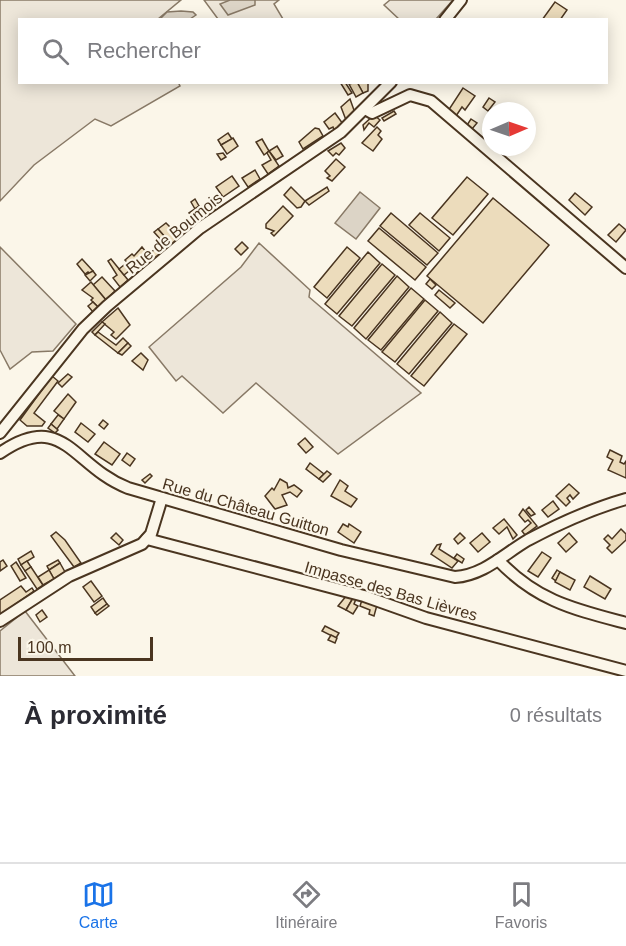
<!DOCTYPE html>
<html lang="fr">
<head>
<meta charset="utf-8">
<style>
	:root { --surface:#fff; --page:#f2f2f3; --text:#2b2b33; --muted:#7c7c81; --line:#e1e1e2; --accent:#1a73e8 }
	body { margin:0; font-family:Helvetica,sans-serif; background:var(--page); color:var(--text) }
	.compass { position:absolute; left:482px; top:102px; width:54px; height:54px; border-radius:50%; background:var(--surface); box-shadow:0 3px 15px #0003; rotate:88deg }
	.scale { position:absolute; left:18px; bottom:15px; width:135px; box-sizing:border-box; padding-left:6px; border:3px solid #4a3520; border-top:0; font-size:16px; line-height:21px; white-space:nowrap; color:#4a3520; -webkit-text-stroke:4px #fbf6e9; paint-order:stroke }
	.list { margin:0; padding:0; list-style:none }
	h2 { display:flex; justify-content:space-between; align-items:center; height:78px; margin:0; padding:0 24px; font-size:26px }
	h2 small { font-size:20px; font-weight:400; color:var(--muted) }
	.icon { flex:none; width:33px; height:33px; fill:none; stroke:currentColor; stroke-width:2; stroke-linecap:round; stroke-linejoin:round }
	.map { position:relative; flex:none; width:626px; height:676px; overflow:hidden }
	.search { position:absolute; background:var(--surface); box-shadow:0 3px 15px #0003; left:18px; right:18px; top:18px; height:66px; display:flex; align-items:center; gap:15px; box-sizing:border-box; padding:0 21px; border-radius:0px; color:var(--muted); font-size:22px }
	.sheet { height:186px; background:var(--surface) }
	nav { display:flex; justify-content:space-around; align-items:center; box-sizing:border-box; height:84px; border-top:2px solid var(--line); background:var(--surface); font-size:16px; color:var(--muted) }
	nav a { display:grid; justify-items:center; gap:3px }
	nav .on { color:var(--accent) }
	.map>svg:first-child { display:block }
</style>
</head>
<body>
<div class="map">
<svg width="626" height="676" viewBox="0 0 626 676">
	<rect width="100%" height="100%" fill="#fbf6e9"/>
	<g fill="#ede6d9" stroke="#887966" stroke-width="1.5">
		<polygon points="0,0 181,0 158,19 20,20 20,82 178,82 180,86 111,126 95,119 34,165 0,201"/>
		<polygon points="204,0 279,0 274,4 283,19 218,19"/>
		<polygon points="390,0 453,0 436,19 400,20 384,5"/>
		<polygon points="259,243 310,290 309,297 421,393 338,454 256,383 223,413 182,376 176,381 149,347 241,267"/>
		<polygon points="0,247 76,324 53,351 32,352 10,369 0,350"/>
		<polygon points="25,611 75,676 0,676 0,631"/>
	</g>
	<g fill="#dcd4c6" stroke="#887966" stroke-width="1.5">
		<polygon points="230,0 255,0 255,5 228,15 220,4"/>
		<polygon points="181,11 193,12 196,15 190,19 160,19 167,12"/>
		<polygon points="360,192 380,208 356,239 335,223"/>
	</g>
	<g fill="#ecdcbc" stroke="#4a3520" stroke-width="1.5">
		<polygon points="555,2 567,10 560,20 542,20"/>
		<polygon points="340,82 345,82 352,93 348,95"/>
		<polygon points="357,82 368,82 368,91 363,93"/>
		<polygon points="357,82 363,93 356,97 349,84"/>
		<polygon points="463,88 475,96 465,110 462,107 456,116 448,111"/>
		<polygon points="489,98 495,102 488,111 483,107"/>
		<polygon points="350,99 355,113 346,120 341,107"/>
		<polygon points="394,111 396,114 384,121 382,118"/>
		<polygon points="335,113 343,124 334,130 333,127 329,129 324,122"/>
		<polygon points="374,115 380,120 374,127 369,123 364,130 363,125"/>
		<polygon points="471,119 477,123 472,129 467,125"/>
		<polygon points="377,127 381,131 378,135 382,139 373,151 362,143"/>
		<polygon points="315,128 319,129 323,136 303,149 299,142"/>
		<polygon points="228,133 232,139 221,145 218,140"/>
		<polygon points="233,138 238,146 227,154 221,145"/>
		<polygon points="262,139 269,151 264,155 256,142"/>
		<polygon points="341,143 345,148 339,155 336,153 333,156 328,151"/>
		<polygon points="277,146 283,156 276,160 269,151"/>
		<polygon points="269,151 279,166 268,174 262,165 271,160 267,153"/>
		<polygon points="223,153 226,157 221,160 217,154"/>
		<polygon points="336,159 345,167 332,181 327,178 330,176 325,171"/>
		<polygon points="255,170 260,179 248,187 242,178"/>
		<polygon points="232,176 239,186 223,197 216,187"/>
		<polygon points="467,177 488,194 453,235 432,218"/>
		<polygon points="291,187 305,201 301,207 297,208 284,195"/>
		<polygon points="327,187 329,191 309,205 305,201"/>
		<polygon points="575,193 592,207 585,215 569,200"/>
		<polygon points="493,198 549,245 483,323 427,276"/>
		<polygon points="195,199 199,206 195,209 191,202"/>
		<polygon points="210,201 216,210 205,218 200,208"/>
		<polygon points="199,206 202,211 194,219 189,213"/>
		<polygon points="283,206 293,216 274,236 271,233 274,231 266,228 266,224"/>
		<polygon points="391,213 438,253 427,265 380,226"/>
		<polygon points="420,213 450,238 439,251 409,225"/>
		<polygon points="194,219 197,224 193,227 189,223"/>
		<polygon points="166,223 182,239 167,252 161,244 165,237 158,229"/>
		<polygon points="619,224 626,230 616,242 608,235"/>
		<polygon points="379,228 426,267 415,280 368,241"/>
		<polygon points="158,229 165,237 161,240 154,232"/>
		<polygon points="242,242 248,248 241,255 235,249"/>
		<polygon points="161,244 167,252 155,262 148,255"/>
		<polygon points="142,247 146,252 140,263 136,259 130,265 125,260 132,254 134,256"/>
		<polygon points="347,247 360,258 327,298 314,287"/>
		<polygon points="368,252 380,263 337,314 325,304"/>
		<polygon points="150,257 155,262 145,270 143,267 145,261"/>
		<polygon points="82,259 93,271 90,274 88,272 85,274 77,264"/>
		<polygon points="111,259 128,280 120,287 113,278 117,275 108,261"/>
		<polygon points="382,264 395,275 352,326 339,316"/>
		<polygon points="124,265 129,271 124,275 119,269"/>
		<polygon points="93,271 96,275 90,281 85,275"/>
		<polygon points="397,276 409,287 366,339 354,328"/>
		<polygon points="102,277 115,291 106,300 93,285"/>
		<polygon points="430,279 436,285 432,289 426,284"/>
		<polygon points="91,282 106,300 98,307 91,300 93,298 82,290"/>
		<polygon points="411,288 424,299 381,350 368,340"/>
		<polygon points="439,290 455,303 450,308 435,295"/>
		<polygon points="425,300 438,311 395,362 382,352"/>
		<polygon points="93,302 98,307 93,312 88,306"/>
		<polygon points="118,308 130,325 116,339 111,335 114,332 102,322"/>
		<polygon points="440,312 452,323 409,374 397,364"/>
		<polygon points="102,322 105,324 95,335 92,332"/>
		<polygon points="454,324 467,334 424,386 411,376"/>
		<polygon points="98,332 116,345 123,338 128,343 118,353 95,335"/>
		<polygon points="128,343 131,346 122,355 118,353"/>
		<polygon points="141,353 148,360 143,370 132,361"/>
		<polygon points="68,374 72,377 62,387 58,383"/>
		<polygon points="52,376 58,381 34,413 45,422 42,426 27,426 20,420"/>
		<polygon points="68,394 76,402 64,419 54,411"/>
		<polygon points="58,415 64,419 57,429 51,424"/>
		<polygon points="103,420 108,424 104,429 99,425"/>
		<polygon points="81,423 95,434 88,442 75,432"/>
		<polygon points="51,424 58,430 55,433 48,428"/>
		<polygon points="305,438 313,447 306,453 298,444"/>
		<polygon points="104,442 120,454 112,465 95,454"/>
		<polygon points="610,450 622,456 620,462 624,464 626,461 626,478 608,470 613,460 607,457"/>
		<polygon points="127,453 135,459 130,466 122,460"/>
		<polygon points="310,463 324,474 319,479 306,469"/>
		<polygon points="327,471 331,474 323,482 319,479"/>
		<polygon points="150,474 152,476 145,483 142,480"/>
		<polygon points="280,479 287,483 288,488 294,485 302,491 297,497 290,492 282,495 287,505 275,509 265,496 272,488 274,490"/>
		<polygon points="340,480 348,486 345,491 357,499 351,507 331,496"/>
		<polygon points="569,484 579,493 573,499 570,495 567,498 570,502 566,506 556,496"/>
		<polygon points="553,501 559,509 548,517 542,510"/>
		<polygon points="529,507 535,514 531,516 526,510"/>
		<polygon points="523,509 537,526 525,535 522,531 531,523 528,520 525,522 519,515"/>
		<polygon points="504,519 517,535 513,539 507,527 499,534 493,528"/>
		<polygon points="343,524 348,527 349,524 361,532 354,543 338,532"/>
		<polygon points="621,529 626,534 626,540 612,553 607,548 610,545 604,539 608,535 612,539"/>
		<polygon points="56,532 65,540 81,563 74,567 51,536"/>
		<polygon points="116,533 123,540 119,545 111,538"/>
		<polygon points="460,533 465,538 458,544 454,539"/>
		<polygon points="482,533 490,542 478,552 470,543"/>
		<polygon points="569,533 577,542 566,552 558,543"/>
		<polygon points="441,544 439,549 458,561 452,568 431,554 437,545"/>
		<polygon points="31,551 34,557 21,565 18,559"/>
		<polygon points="542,552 551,558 538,577 528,571"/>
		<polygon points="457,554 464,559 462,563 454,558"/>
		<polygon points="3,560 7,566 0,571 0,562"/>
		<polygon points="58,560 60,563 49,570 47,566"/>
		<polygon points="27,561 31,567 25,571 21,565"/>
		<polygon points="16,562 26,578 20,581 11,566"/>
		<polygon points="60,563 65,572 54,579 49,570"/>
		<polygon points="31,567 43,585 37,589 25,571"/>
		<polygon points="49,570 54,579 43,585 38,577"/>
		<polygon points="557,570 560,572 556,581 552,578"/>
		<polygon points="560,572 575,580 570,590 555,582"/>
		<polygon points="590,576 611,589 605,599 584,587"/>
		<polygon points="91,581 102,596 94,602 83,587"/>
		<polygon points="21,586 26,592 32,588 34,591 0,615 0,600"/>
		<polygon points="347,595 353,598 346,610 338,606"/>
		<polygon points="103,598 107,604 95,613 91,607"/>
		<polygon points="353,598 356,599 354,604 358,606 353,614 346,610"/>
		<polygon points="362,600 377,605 374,616 369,614 370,610 360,606"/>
		<polygon points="107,604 109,606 97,615 95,613"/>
		<polygon points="42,610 47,617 40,622 36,615"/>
		<polygon points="325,626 339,633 336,638 322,631"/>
		<polygon points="331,635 337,638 335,643 328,640"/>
	</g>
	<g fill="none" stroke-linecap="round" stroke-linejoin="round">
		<defs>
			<g id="minor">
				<polyline points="445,20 461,0"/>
				<polyline points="365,109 372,113 410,95 431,101 626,268"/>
				<polyline points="0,433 83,329 107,306 200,228 341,132 391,82"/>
				<path d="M0,453c64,-44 72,13 128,35l213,62 114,27c29,-2 49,-23 73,-37 32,-17 63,-31 98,-41"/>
				<polyline points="147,539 364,596 426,618 626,671"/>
				<path d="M498,560c39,41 75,49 128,63"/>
				<polyline points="0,621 69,576 142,544 151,534 162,498"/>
			</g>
		</defs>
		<use href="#minor" stroke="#4a3520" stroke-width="14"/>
		<use href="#minor" stroke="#fbf6e9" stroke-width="10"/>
	</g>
	<g text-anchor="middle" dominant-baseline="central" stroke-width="4.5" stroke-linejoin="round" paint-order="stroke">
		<g font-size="16" fill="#4a3520" stroke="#fbf6e9">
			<text transform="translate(174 233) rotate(-39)">Rue de Boumois</text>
			<text transform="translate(246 507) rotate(16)">Rue du Château Guitton</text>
			<text transform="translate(391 591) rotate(16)">Impasse des Bas Lièvres</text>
		</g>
	</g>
</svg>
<svg class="compass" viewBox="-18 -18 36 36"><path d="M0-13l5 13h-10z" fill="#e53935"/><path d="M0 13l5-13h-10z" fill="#7c7c81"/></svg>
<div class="scale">100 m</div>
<div class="search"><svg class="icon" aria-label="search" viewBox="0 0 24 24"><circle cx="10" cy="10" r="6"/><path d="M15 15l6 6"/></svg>Rechercher</div>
</div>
<section class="sheet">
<h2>À proximité<small>0 résultats</small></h2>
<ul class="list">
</ul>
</section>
<nav>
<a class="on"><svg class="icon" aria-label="map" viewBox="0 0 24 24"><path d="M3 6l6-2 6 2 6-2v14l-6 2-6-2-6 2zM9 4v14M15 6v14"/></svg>Carte</a>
<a><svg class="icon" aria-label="directions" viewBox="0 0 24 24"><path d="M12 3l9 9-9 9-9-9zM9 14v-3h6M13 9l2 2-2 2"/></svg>Itinéraire</a>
<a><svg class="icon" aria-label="saved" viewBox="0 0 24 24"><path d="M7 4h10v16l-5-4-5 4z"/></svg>Favoris</a>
</nav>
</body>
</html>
